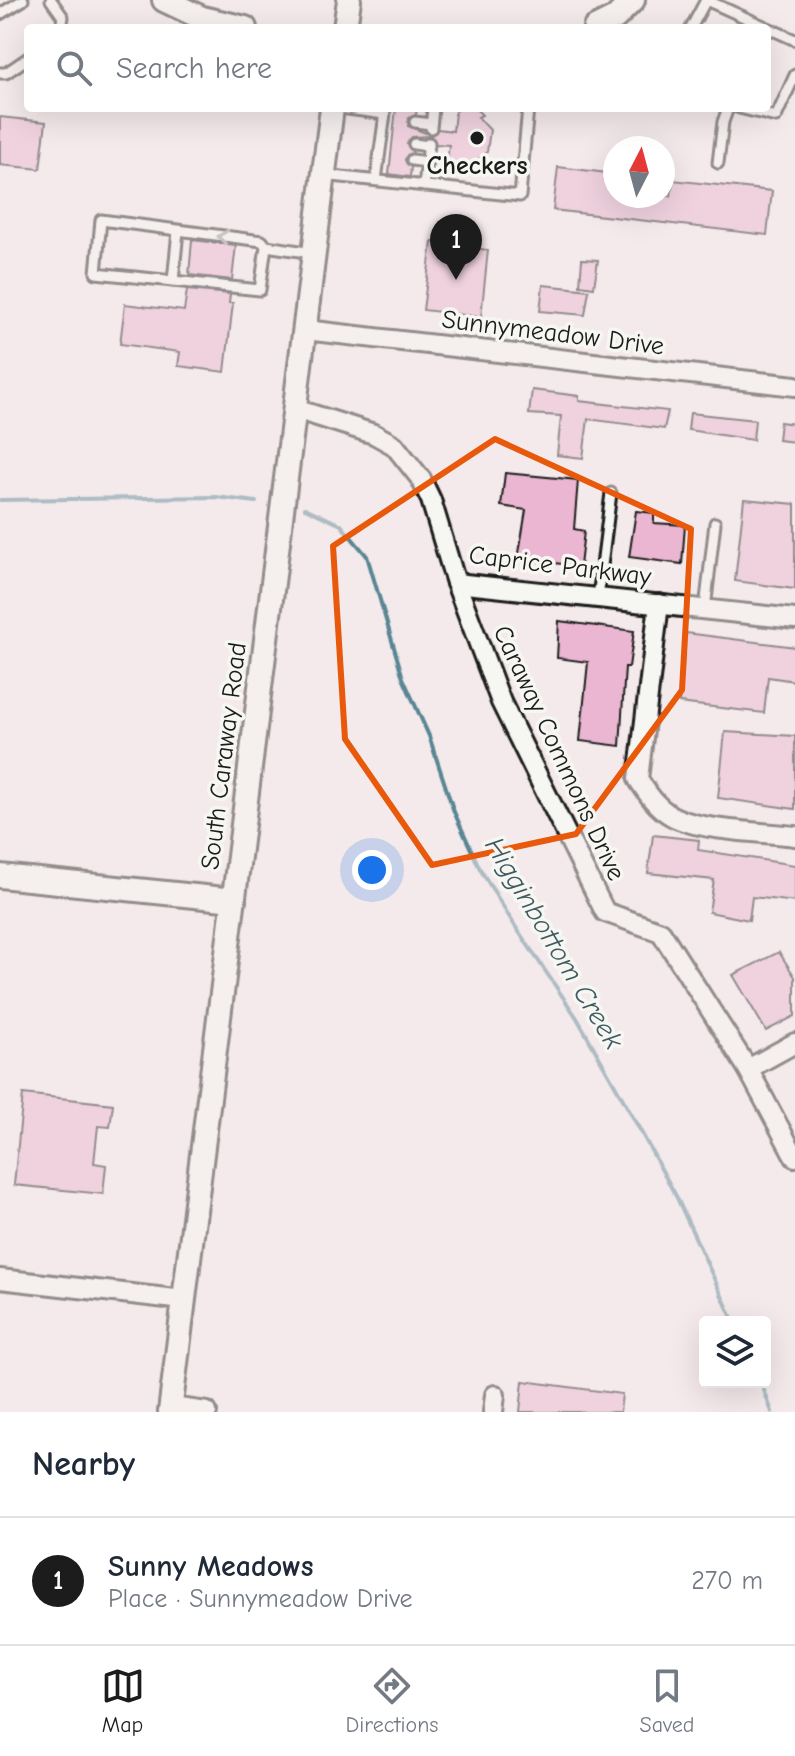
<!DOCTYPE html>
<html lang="en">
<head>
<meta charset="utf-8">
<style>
	:root { --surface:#fff; --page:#f2f2f3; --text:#1f2937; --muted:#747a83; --line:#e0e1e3; --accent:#1c1c1c }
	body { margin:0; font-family:"Comic Neue",sans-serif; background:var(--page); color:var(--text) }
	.controls { position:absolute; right:24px; bottom:24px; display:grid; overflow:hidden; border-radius:8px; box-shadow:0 8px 32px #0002 }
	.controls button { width:72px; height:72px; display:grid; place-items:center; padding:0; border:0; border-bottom:2px solid var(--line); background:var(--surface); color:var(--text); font:40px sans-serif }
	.compass { position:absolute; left:603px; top:136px; width:72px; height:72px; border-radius:50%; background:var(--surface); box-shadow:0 8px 32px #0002; rotate:6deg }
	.you { position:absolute; left:372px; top:870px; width:28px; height:28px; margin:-20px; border:6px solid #fff; border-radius:50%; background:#1a73e8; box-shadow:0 0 0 12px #1a73e833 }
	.badge { display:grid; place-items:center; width:52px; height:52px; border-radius:50%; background:var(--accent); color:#fff; font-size:26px; font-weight:700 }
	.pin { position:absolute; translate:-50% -66px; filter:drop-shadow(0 2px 4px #0008) }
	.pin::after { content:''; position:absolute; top:42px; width:28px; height:24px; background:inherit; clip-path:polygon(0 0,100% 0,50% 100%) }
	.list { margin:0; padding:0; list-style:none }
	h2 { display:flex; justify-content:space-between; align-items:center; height:104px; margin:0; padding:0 32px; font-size:34px }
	h2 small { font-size:26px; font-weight:400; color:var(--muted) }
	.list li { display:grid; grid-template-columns:52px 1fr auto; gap:24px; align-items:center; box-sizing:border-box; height:128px; padding:0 32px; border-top:2px solid var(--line) }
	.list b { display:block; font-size:30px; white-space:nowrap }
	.list p { margin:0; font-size:26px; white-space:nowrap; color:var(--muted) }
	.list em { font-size:26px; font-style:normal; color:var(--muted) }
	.icon { flex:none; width:44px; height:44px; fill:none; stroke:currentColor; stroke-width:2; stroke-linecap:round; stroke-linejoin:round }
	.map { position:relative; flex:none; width:795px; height:1412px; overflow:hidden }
	.search { position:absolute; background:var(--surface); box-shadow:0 8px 32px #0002; left:24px; right:24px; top:24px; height:88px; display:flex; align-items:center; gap:20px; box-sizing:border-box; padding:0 28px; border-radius:8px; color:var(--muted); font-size:30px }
	.sheet { height:232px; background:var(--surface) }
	nav { display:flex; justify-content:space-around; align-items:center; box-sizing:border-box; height:112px; border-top:2px solid var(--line); background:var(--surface); font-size:22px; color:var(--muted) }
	nav a { display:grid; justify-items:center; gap:4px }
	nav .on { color:var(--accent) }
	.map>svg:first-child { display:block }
</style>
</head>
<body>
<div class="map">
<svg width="795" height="1412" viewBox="0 0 795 1412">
	<rect width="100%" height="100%" fill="#f4e9eb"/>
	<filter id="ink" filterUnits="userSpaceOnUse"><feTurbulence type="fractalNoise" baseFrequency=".0125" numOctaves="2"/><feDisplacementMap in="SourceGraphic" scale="16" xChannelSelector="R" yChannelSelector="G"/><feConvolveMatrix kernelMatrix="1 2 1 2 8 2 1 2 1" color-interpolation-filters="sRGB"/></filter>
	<g filter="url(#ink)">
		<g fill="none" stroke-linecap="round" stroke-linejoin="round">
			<g stroke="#598693" stroke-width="4">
				<polyline points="0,500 216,497 256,502"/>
				<polyline points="305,508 341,525 367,556 403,678 429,736 454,812 480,869 515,926 577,1018 629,1110 677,1198 734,1322"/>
				<polyline points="761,1382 772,1412"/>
			</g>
		</g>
		<g fill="#ebb6d1" stroke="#1c1c1c" stroke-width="2">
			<polygon points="396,108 417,108 416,115 409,118 408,126 431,135 438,129 453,131 455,112 460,108 475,108 482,115 478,117 490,130 487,152 457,176 447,163 449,145 436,144 431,136 412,137 407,144 413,153 407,155 405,160 411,167 410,177 389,174"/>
			<polygon points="0,117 46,122 40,169 0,165"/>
			<polygon points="558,167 615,174 615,196 671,196 673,180 772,191 767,235 553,210"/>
			<polygon points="192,240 236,245 232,280 189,275"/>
			<polygon points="432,242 488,250 481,317 423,310"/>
			<polygon points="582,259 598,260 594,287 580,285"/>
			<polygon points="543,285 589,290 585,315 540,311"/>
			<polygon points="187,290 230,294 229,303 233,303 225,372 178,366 180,352 120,344 125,304 184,311"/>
			<polygon points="532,390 579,396 579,401 668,411 664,429 588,419 583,458 557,455 561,416 529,414"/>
			<polygon points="690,413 755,420 753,440 688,430"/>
			<polygon points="780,422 795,424 795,442 778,440"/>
			<polygon points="505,473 578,480 574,529 584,531 580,566 518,559 526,510 501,506"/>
			<polygon points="744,499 795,504 795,589 735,581"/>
			<polygon points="636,511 654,513 654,523 685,525 682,564 629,557"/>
			<polygon points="559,621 634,631 629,667 625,667 620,746 580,741 588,662 557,658"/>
			<polygon points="686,633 795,647 795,681 768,677 764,713 679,703"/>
			<polygon points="725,732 795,736 795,809 718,798"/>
			<polygon points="653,835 699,840 698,850 795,865 795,902 752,897 749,920 709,912 714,880 648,873"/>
			<polygon points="779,952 795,977 795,1016 766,1031 733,975"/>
			<polygon points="23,1094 113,1104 110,1127 98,1126 94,1163 106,1165 103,1194 14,1185"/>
			<polygon points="523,1381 622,1394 620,1412 520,1412"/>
		</g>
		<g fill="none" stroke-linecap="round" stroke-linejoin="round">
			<defs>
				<g id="service">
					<polyline points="51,0 63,17 61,28"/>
					<polyline points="0,14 23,0"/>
					<polyline points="691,28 706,0 795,40"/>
					<polyline points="0,73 6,73 28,58"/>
					<polyline points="340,108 385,114 376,180"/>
					<polyline points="739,108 776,117 795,75"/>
					<polyline points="415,122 431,124"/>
					<polyline points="431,128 433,108"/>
					<polyline points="414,144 429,146"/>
					<polyline points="412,160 427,162"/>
					<polyline points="718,163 723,122 728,108"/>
					<polyline points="323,175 520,196 528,108"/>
					<polyline points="424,186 429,143"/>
					<polyline points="266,246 262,241 101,220 96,273 260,290 266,246 313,253"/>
					<polyline points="173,281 178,231"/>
					<polyline points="598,598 611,493"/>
					<polyline points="705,609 715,523"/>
				</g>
				<g id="minor">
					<polyline points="305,330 795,386"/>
					<polyline points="295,409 374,434 394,445 421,479 431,500 456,583 501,702 605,912 661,932 748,1069 795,1157"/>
					<polyline points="456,583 795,619"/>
					<path d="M659,604l-21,175c9,14 19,29 34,37 28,15 90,16 123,20"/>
					<polyline points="748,1069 795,1043"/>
					<polyline points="0,1279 184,1300"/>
					<polyline points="171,1407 207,1412"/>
					<polyline points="493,1412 495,1395"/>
				</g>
				<g id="tertiary">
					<polyline points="164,0 202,18 245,28"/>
					<polyline points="345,28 349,0"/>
					<polyline points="595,28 615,18 633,0"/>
					<polyline points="0,876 234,900"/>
					<polyline points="170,1412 332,108"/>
				</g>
			</defs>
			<use href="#service" stroke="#1c1c1c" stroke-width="15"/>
			<use href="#minor" stroke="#1c1c1c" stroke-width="24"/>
			<use href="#tertiary" stroke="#1c1c1c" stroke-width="28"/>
			<use href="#service" stroke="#f6f6f2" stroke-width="9"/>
			<use href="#minor" stroke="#f6f6f2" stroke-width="18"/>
			<use href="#tertiary" stroke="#f6f6f2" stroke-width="22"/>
		</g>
		<defs><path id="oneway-chevron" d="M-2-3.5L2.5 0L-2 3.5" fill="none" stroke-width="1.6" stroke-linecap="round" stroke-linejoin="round" transform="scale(2)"/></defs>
		<use stroke="#949492" href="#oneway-chevron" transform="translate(223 237) rotate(-173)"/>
	</g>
	<path d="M0 0H795V1412H0ZM495,439l196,90 -9,161 -106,144 -144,31 -87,-126 -12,-193z" fill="#f4e9eb" fill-opacity=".55" fill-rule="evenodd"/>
	<path fill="none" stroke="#e8590c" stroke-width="6" stroke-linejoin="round" d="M495,439l196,90 -9,161 -106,144 -144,31 -87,-126 -12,-193z"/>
	<circle fill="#1c1c1c" stroke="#f6f6f2" stroke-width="3" cx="477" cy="138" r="8"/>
	<g text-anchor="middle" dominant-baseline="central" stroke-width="7" stroke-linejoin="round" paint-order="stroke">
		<g font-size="26" font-weight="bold" fill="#1c1c1c" stroke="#f6f6f2">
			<text x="477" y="166">Checkers</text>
		</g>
		<g font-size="26" fill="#1c1c1c" stroke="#f6f6f2">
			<text transform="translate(553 333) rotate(7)">Sunnymeadow Drive</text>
			<text transform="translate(560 566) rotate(7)">Caprice Parkway</text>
			<text transform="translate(559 753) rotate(65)">Caraway Commons Drive</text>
			<text transform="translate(224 756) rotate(-83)">South Caraway Road</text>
		</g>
		<g font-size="28" font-style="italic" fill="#405a61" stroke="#f6f6f2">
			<text transform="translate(554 943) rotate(59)">Higginbottom Creek</text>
		</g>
	</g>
</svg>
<div class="controls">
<button><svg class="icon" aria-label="layers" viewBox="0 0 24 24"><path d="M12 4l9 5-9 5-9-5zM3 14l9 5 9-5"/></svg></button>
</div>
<svg class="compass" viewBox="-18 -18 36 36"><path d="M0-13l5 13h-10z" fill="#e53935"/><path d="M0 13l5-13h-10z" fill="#747a83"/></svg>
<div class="you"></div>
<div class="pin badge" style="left:456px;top:280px">1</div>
<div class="search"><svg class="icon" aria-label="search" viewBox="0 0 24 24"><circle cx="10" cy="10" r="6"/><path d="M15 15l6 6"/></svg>Search here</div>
</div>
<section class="sheet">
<h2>Nearby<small></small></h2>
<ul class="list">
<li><span class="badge">1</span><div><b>Sunny Meadows</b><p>Place · Sunnymeadow Drive</p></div><em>270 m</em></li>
</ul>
</section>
<nav>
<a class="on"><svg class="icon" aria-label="map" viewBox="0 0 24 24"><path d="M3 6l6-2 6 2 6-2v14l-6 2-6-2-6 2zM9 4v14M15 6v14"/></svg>Map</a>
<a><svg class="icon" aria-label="directions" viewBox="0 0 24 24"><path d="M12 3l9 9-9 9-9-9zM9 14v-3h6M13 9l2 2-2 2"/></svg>Directions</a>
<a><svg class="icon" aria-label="saved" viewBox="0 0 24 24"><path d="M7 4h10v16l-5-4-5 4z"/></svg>Saved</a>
</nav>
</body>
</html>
